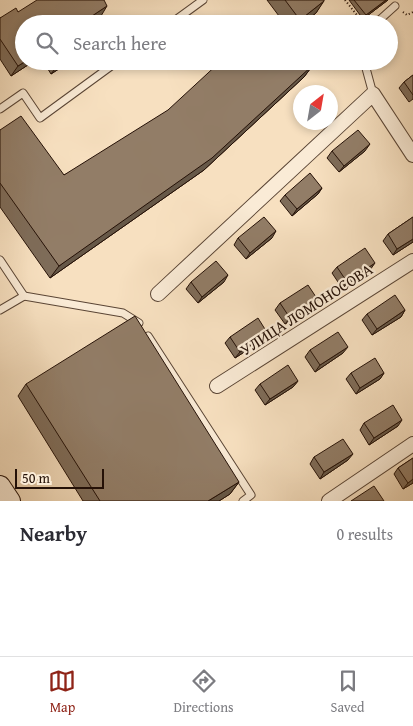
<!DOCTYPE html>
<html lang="en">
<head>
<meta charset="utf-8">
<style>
	:root { --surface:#fff; --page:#f7f7f7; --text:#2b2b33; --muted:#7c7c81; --line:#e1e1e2; --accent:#8f2418 }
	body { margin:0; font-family:"Gentium Book Plus",serif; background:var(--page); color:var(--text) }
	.compass { position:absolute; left:293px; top:85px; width:45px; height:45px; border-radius:50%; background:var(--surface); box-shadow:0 2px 8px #0003; rotate:31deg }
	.scale { position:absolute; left:15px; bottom:12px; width:89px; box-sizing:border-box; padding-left:5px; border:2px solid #251107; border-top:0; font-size:14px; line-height:18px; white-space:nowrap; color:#251107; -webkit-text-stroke:4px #faebd6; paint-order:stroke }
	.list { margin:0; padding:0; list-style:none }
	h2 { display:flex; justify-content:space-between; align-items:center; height:65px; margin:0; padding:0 20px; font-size:21px }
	h2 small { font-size:16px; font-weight:400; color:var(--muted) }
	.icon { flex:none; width:28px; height:28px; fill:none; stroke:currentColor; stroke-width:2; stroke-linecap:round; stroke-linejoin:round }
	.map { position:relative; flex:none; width:413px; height:501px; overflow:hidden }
	.search { position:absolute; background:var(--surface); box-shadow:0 2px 8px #0003; left:15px; right:15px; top:15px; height:55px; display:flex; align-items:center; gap:12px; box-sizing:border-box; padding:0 18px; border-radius:28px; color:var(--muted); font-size:19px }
	.sheet { height:155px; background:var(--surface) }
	nav { display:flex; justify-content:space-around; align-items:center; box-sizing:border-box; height:70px; border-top:1px solid var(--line); background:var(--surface); font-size:14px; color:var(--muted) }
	nav a { display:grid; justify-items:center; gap:2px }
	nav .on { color:var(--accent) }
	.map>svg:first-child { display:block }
</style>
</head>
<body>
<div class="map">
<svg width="413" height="501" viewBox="0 0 413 501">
	<rect width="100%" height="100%" fill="#f7e0c0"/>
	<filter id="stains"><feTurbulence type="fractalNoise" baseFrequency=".004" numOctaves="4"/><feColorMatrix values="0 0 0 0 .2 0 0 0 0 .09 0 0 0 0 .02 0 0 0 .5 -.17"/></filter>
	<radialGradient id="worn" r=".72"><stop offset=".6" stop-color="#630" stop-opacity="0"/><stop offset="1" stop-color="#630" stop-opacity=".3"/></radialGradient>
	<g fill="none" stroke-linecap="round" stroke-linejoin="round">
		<defs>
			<g id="lane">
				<polyline points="170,24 203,0"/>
				<polyline points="375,24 395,6"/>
				<polyline points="364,61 373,94"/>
				<polyline points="0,109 23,93 40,118 118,61"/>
				<polyline points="0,260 24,296 0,310"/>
				<polyline points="24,296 123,313 139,323"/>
				<polyline points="148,336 251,495 243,501"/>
			</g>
			<g id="street">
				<polyline points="158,294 373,94 413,155"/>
				<polyline points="217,386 413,261"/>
				<polyline points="329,501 413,444"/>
			</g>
			<polyline id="secondary" points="0,486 10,501"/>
		</defs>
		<use href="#lane" stroke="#5a4535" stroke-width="9"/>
		<use href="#street" stroke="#5a4535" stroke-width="16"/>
		<use href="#secondary" stroke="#251107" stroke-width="22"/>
		<g stroke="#251107" stroke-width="2" stroke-dasharray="1 2.5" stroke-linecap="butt">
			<polyline points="345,0 364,24"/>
			<polyline points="403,12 407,15 413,12"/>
		</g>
		<use href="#lane" stroke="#faebd6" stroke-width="7"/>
		<use href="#street" stroke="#faebd6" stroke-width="14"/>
		<use href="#secondary" stroke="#faebd6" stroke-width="20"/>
	</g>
	<g fill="#7e6c59" stroke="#251107">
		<polygon points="267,0 324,0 316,13 302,24 285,24"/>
		<polygon points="349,0 388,0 363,19"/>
		<polygon points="18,12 101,16 24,61 34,61 11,76 0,59 0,18"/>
		<polygon points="43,61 71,61 51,74"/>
		<polygon points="313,65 304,77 204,170 50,278 0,207 0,130 64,175"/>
		<polygon points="413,75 413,99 409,102 399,88 404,82"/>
		<polygon points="332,151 365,151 339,172 327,158"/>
		<polygon points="322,188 318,194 292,216 280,201 285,195"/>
		<polygon points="413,217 413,242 393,255 383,241 388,234"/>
		<polygon points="238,238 272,238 246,259 234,245"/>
		<polygon points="337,267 370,270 342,288 332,273"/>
		<polygon points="191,282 224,282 198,303 186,289"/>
		<polygon points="280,303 313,306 285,324 275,310"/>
		<polygon points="405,310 401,317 372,335 362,320 367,314"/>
		<polygon points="268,334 263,340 235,358 225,343 230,337"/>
		<polygon points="310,350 343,353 315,372 305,357"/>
		<polygon points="351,373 384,373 380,379 356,394 346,379"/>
		<polygon points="298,381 293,387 265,405 255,390 260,384"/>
		<polygon points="26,384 239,482 230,494 219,501 83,501 18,396"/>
		<polygon points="364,423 398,426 369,445 360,430"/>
		<polygon points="314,457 348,460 320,479 310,464"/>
		<polygon points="413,458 413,483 403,489 394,474 398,468"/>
	</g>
	<g fill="#665848" stroke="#251107">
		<polygon points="386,0 388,0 363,19 366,15"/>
		<polygon points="324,1 316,13 302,24 297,24 300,20"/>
		<polygon points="107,6 101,16 88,24 80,24"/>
		<polygon points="26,61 34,61 11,76 18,66"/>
		<polygon points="63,61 71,61 51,74 58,65"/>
		<polygon points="313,65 304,77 204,170 50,278 59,266"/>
		<polygon points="370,144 365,151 339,172 344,166"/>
		<polygon points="322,188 318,194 292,216 297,209"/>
		<polygon points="276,231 272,238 246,259 250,253"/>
		<polygon points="413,239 413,242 393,255 397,249"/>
		<polygon points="375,263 370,270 342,288 347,282"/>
		<polygon points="228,275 224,282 198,303 202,297"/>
		<polygon points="318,300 313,306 285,324 290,318"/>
		<polygon points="405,310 401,317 372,335 377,329"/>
		<polygon points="268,334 263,340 235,358 240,352"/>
		<polygon points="348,347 343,353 315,372 320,365"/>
		<polygon points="384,373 380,379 356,394 360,388"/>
		<polygon points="298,381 293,387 265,405 270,399"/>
		<polygon points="402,420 398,426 369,445 374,438"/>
		<polygon points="353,454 348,460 320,479 324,472"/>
		<polygon points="413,479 413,483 403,489 408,483"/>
		<polygon points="239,482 230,494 219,501 208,501"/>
	</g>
	<g fill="#927d67" stroke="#251107">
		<polygon points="37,0 104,0 107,6 80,24 24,24 24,61 26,61 18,66 0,39 0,18 16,8 18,12"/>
		<polygon points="285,0 324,0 324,1 300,20"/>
		<polygon points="354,0 386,0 366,15"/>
		<polygon points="269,17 275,24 261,24"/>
		<polygon points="56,61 63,61 58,65"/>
		<polygon points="221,61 310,61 313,65 212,158 59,266 0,183 0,130 21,116 64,175 168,110"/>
		<polygon points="413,75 413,95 404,82"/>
		<polygon points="358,130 370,144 344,166 332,151"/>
		<polygon points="310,173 322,188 297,209 285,195"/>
		<polygon points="264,217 276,231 250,253 238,238"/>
		<polygon points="413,217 413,239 397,249 388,234"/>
		<polygon points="365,248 375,263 347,282 337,267"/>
		<polygon points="216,261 228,275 202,297 191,282"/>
		<polygon points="308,285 318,300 290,318 280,303"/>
		<polygon points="395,295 405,310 377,329 367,314"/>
		<polygon points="135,316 239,482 208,501 100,501 26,384"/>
		<polygon points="258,318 268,334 240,352 230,337"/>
		<polygon points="338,332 348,347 320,365 310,350"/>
		<polygon points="375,358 384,373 360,388 351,373"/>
		<polygon points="288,365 298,381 270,399 260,384"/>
		<polygon points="393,405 402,420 374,438 364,423"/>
		<polygon points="343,439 353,454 324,472 314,457"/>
		<polygon points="413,458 413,479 408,483 398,468"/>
		<polygon points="374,486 384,501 351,501"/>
	</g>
	<g text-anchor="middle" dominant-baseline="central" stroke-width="4.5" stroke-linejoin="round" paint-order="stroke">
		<g font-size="16" fill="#251107" stroke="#faebd6">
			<text transform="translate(306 309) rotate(-33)">УЛИЦА ЛОМОНОСОВА</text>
		</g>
	</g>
	<rect width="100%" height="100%" filter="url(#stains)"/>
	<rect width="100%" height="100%" fill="url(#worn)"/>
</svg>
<svg class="compass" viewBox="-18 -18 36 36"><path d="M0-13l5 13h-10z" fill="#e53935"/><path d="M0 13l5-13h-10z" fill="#7c7c81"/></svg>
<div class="scale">50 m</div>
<div class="search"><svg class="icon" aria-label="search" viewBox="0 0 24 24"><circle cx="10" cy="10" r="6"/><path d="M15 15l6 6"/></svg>Search here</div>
</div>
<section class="sheet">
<h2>Nearby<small>0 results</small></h2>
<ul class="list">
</ul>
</section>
<nav>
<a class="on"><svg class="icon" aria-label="map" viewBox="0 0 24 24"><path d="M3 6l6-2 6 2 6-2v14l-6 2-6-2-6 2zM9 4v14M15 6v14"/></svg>Map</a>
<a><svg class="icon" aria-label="directions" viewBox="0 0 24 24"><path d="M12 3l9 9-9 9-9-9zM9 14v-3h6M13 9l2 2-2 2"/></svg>Directions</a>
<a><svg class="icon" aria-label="saved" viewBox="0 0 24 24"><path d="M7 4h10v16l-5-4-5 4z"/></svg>Saved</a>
</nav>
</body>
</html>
